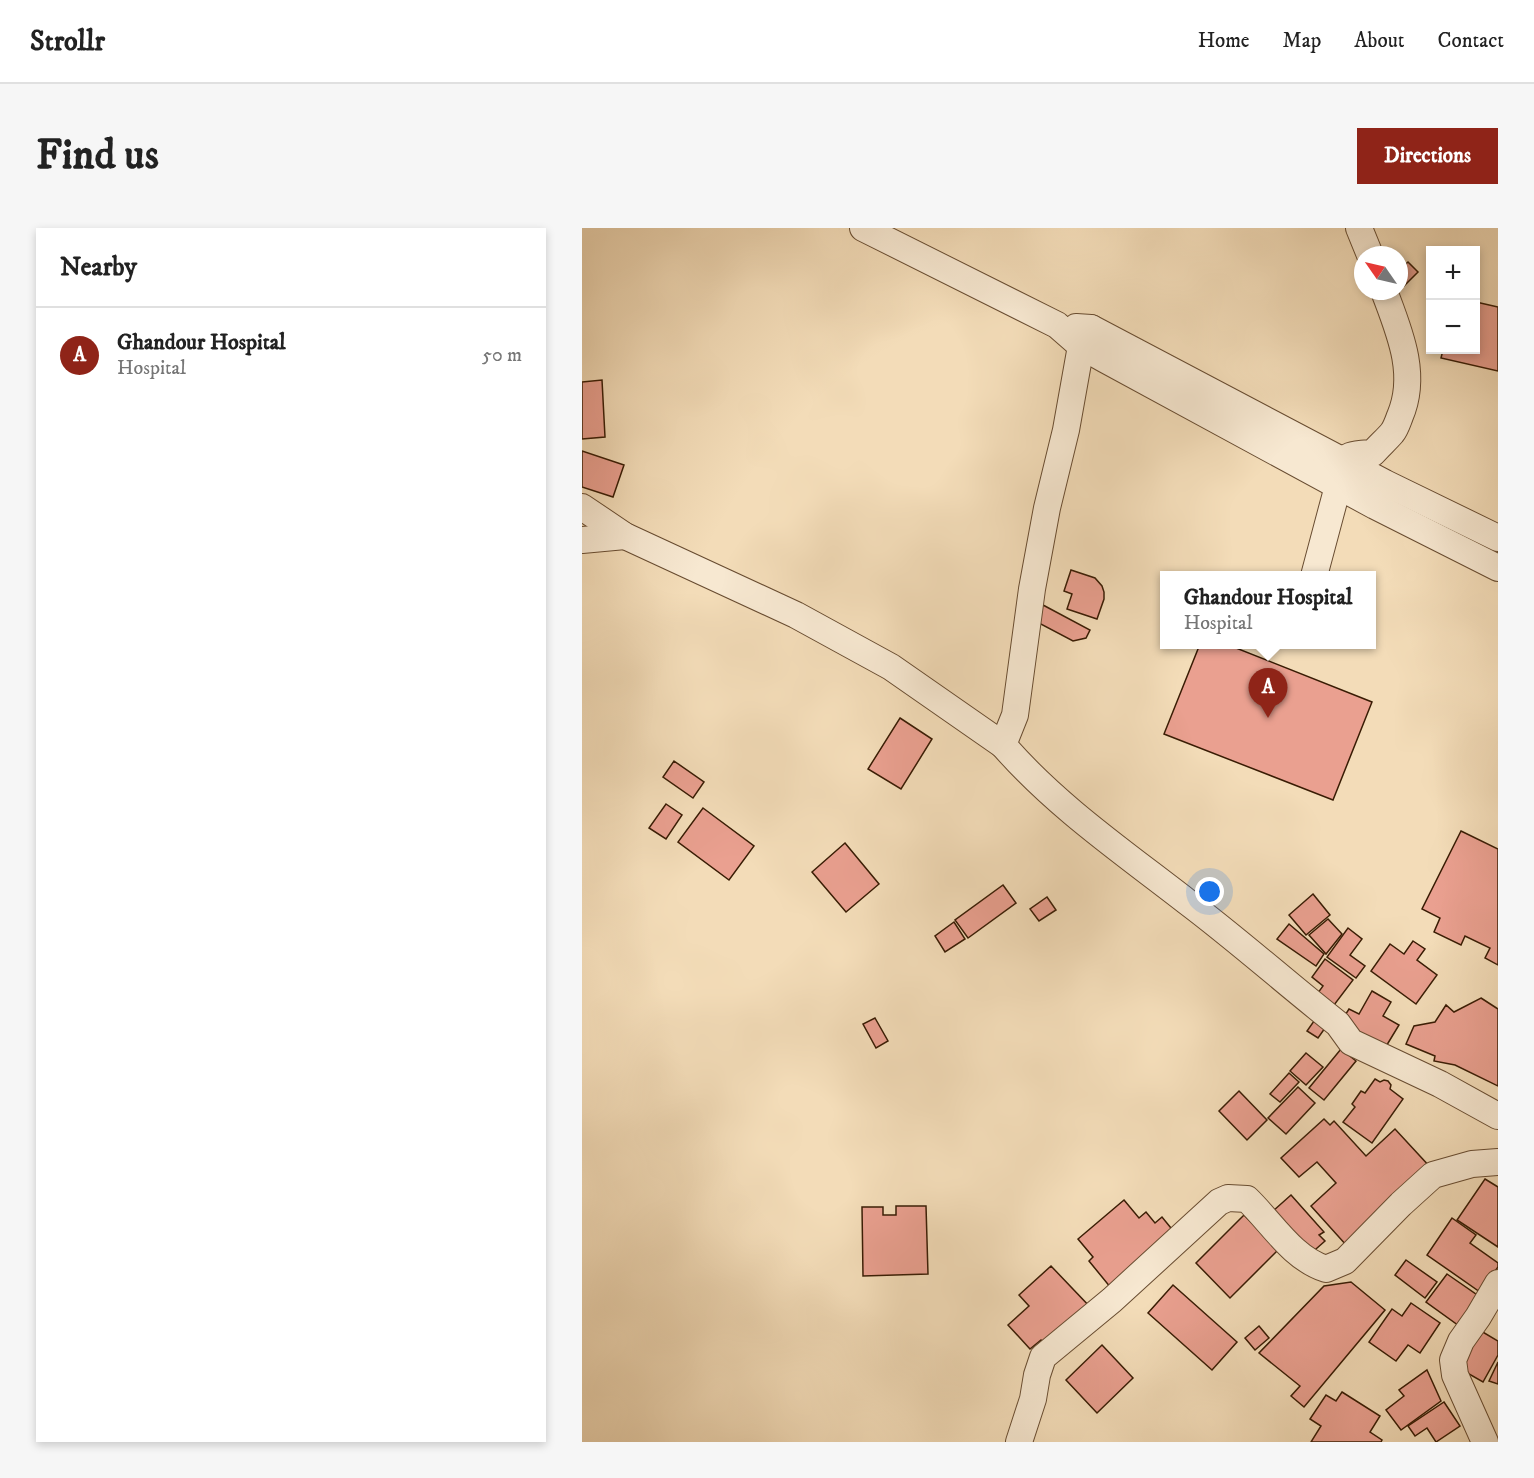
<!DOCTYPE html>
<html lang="en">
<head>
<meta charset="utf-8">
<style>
	:root { --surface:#fff; --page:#f6f6f6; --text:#222; --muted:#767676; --line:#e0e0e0; --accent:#8f2418 }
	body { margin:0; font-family:"IM FELL DW Pica",serif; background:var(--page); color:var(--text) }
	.controls { position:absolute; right:18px; top:18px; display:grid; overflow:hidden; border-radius:0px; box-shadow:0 3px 9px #0003 }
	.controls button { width:54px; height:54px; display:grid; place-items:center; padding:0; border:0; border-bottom:2px solid var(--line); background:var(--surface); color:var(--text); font:30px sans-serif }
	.compass { position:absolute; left:772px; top:18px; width:54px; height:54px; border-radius:50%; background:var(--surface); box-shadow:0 3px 9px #0003; rotate:304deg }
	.you { position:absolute; left:628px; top:664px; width:21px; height:21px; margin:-15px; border:4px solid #fff; border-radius:50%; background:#1a73e8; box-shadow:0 0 0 9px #1a73e833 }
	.badge { display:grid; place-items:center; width:39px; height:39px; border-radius:50%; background:var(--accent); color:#fff; font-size:20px; font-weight:700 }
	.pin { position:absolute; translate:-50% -50px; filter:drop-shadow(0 2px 3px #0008) }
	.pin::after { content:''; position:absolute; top:32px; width:21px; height:18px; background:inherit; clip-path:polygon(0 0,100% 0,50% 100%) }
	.popup { position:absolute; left:578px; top:343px; width:216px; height:78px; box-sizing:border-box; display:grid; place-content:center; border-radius:0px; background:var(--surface); filter:drop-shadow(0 2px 4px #0005); font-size:20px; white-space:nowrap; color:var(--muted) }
	.popup b { font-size:22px; color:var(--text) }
	.popup::after { content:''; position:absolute; left:50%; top:100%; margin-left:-12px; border:12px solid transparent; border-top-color:var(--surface) }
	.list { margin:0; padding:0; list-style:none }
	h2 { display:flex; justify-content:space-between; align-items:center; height:78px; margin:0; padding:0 24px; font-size:26px }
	h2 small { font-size:20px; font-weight:400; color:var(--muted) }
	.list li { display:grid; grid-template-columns:39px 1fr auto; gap:18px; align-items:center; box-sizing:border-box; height:96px; padding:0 24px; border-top:2px solid var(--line) }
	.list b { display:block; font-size:22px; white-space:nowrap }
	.list p { margin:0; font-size:20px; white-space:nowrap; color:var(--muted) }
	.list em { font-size:20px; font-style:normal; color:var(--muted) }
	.map { position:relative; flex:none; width:916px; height:1214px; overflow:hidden; border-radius:0px }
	header { display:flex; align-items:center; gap:36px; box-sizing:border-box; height:84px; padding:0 30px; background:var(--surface); border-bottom:2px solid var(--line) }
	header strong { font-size:28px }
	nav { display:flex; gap:33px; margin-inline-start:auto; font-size:21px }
	.intro { display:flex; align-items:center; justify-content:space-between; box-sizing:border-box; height:144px; padding:0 36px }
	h1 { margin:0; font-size:42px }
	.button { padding:15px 27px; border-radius:0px; background:var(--accent); color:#fff; font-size:21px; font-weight:700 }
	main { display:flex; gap:36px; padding:0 36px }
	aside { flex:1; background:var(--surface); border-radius:0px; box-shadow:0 3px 9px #0003 }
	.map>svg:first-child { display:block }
</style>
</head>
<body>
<header>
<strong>Strollr</strong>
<nav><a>Home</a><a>Map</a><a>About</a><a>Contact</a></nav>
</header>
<div class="intro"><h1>Find us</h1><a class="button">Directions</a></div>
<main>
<aside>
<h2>Nearby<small></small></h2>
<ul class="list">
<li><span class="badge">A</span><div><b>Ghandour Hospital</b><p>Hospital</p></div><em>50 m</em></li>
</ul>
</aside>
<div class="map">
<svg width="916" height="1214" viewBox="0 0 916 1214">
	<rect width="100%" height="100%" fill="#f3dcb8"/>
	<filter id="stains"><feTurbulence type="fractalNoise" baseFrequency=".00333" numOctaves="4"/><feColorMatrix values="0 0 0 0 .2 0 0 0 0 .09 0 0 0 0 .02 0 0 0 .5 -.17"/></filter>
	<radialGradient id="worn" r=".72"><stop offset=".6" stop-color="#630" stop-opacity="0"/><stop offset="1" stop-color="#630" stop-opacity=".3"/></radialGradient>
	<g fill="#eaa090" stroke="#391c04" stroke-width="1.5">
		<polygon points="826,34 836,44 822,58 817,53 817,42"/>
		<polygon points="894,74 916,79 916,143 859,130 861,122 894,122"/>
		<polygon points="20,152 23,209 0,211 0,154"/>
		<polygon points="0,223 42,237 31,269 0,259"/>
		<polygon points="489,342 513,350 520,358 522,364 522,371 515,391 485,381 490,366 482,363"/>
		<polygon points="461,377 508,402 504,410 491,413 453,393"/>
		<polygon points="618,416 644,416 790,474 751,572 582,506"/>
		<polygon points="318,490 350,511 319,561 286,541"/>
		<polygon points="92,533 122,554 111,570 81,549"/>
		<polygon points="84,576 100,587 84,611 67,600"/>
		<polygon points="121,580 172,618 147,652 96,614"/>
		<polygon points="879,603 916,621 916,737 903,730 908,720 883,708 879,717 852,704 858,690 840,681"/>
		<polygon points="263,615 297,656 264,684 230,644"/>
		<polygon points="421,657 434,675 386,710 373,692"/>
		<polygon points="731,666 748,687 724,707 707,687"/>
		<polygon points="465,669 474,682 457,693 448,681"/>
		<polygon points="746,691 760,706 744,726 727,707"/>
		<polygon points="372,694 383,711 363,724 353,708"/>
		<polygon points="707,696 742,726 734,738 695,711"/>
		<polygon points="766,700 780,711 768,727 783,738 774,750 745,729"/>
		<polygon points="831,713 843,721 835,732 855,747 834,776 789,743 808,716 822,726"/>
		<polygon points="743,731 771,752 749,781 733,769 741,758 730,749"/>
		<polygon points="790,763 809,774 801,788 817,797 800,825 760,792 767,781 777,786"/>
		<polygon points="899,770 916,781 916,858 873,837 852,833 853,828 824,816 832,798 853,794 864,777 872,784"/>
		<polygon points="737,786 748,793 736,810 725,803"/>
		<polygon points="293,790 306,813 294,820 281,796"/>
		<polygon points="759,821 774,833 742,872 727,860"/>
		<polygon points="724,825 741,839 724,857 708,843"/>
		<polygon points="707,845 717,854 698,874 688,866"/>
		<polygon points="793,851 798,854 802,852 806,853 809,857 808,861 821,871 790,915 761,894 773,879 770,876 779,863 783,865"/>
		<polygon points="716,859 733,875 704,906 686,890"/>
		<polygon points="657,863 685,892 665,912 637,883"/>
		<polygon points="742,891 748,897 752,893 784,928 813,901 849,940 765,1018 729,978 754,955 735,934 717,949 699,930"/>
		<polygon points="903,951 916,959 916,1019 875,992"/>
		<polygon points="709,967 742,1004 737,1007 743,1013 726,1028 691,983"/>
		<polygon points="542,972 557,990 564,984 573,995 580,989 593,1005 529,1060 507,1033 511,1029 496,1011"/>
		<polygon points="314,978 344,978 346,1046 281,1048 280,979 301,979 301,987 314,987"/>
		<polygon points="662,987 696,1022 648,1070 614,1035"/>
		<polygon points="870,990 894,1007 888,1015 916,1035 916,1039 898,1064 845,1027"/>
		<polygon points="824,1032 855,1054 843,1070 813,1047"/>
		<polygon points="469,1038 510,1081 467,1121 459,1112 448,1121 426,1097 447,1078 437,1067"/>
		<polygon points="865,1046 901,1071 880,1100 844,1074"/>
		<polygon points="769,1054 803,1082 722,1179 709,1168 718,1158 677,1125 742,1058"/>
		<polygon points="591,1057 655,1114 630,1142 566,1085"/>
		<polygon points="829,1075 858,1095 838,1125 826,1117 814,1133 787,1114 810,1081 820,1088"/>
		<polygon points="677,1098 687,1110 673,1122 663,1110"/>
		<polygon points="894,1100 916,1113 916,1127 901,1154 873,1138"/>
		<polygon points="520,1117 551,1150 515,1185 484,1152"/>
		<polygon points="916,1134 916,1156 907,1153"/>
		<polygon points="845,1142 859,1173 819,1202 804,1182 822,1168 817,1162"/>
		<polygon points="760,1164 798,1188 788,1204 800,1212 799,1214 729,1214 739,1198 728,1191 744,1167 754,1173"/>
		<polygon points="862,1174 878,1198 854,1214 845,1200 833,1208 826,1198"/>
	</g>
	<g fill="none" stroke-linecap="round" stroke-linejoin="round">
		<defs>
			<g id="minor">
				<polyline points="281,0 475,97 499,118 522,131 793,278 916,340"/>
				<polyline points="777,0 788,27"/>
				<polyline points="494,99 509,100 803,255 916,310"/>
				<path d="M755,240c8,-15 20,-14 36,-15 6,-7 13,-13 19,-20 4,-5 6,-12 8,-17 18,-42 -1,-85 -16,-125"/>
				<polyline points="0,279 43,308 214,387 309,439 421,517 433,487 450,361 465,280 484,202 499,118 509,100"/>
				<polyline points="0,312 43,308"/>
				<polyline points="732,348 756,258"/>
				<path d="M421,517c53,61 120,107 183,156 52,39 101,83 152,123l13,18 89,42 58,32"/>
				<path d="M437,1214l14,-43 4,-24 6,-18 69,-57 107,-98 9,-4 19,1c25,24 45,59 79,70l19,-8 56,-57 32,-29 39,-11 26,-2"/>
				<polyline points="903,1214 873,1147 871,1132 879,1113 896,1089 916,1055"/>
			</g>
		</defs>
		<use href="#minor" stroke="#684c31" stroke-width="28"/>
		<use href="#minor" stroke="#f7e8d1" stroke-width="26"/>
	</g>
	<rect width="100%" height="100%" filter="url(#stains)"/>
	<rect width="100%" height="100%" fill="url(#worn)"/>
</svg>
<div class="controls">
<button>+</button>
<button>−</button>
</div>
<svg class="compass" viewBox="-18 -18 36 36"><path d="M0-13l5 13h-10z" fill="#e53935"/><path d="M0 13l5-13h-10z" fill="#767676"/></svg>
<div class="you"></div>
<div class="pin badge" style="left:686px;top:490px">A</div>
<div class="popup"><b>Ghandour Hospital</b>Hospital</div>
</div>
</main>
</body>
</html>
